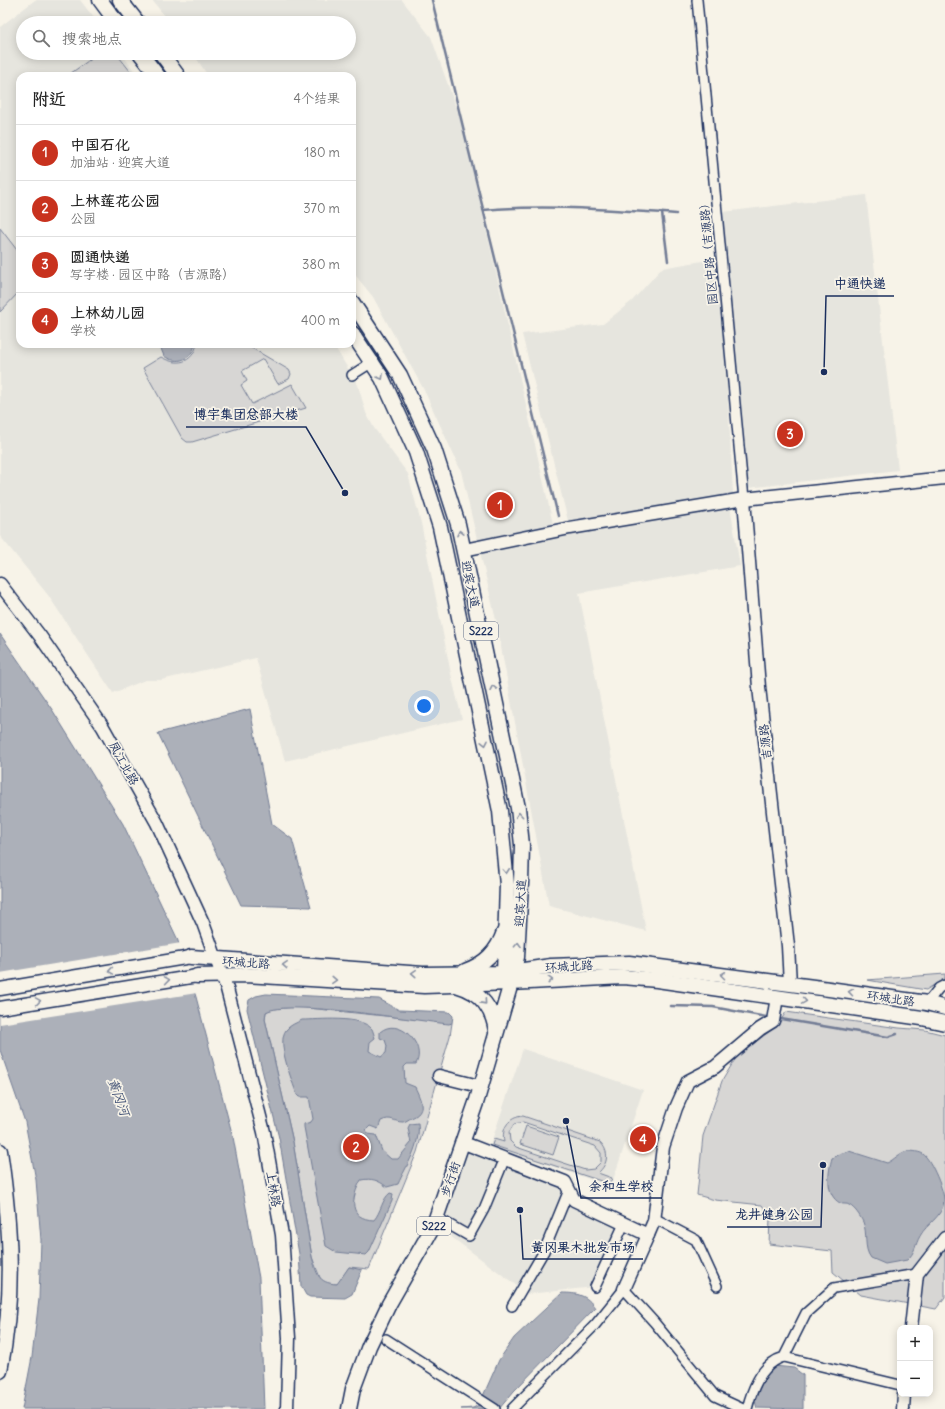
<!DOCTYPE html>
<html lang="zh">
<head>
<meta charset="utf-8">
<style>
	:root { --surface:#fff; --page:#f2f2f2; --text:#222; --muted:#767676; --line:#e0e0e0; --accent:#c8321e }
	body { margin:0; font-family:Delius,"LXGW WenKai TC",sans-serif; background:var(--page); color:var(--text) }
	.controls { position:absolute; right:12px; bottom:12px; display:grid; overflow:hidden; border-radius:8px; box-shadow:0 2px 10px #0003 }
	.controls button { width:36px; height:36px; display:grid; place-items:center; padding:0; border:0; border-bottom:1px solid var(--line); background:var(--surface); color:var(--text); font:20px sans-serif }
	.you { position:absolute; left:424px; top:706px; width:14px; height:14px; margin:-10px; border:3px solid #fff; border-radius:50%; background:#1a73e8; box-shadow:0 0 0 6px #1a73e833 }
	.badge { display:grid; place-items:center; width:26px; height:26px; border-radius:50%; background:var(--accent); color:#fff; font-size:13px; font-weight:700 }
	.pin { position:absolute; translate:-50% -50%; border:2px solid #fff; box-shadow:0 1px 4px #0006 }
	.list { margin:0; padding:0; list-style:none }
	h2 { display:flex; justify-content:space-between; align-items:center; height:52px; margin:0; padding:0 16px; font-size:17px }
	h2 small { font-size:13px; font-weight:400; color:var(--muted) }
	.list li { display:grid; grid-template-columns:26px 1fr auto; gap:12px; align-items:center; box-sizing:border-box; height:56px; padding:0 16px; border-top:1px solid var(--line) }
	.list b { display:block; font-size:15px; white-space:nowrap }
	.list p { margin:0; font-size:13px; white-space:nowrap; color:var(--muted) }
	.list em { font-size:13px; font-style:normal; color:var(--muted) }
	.icon { flex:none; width:22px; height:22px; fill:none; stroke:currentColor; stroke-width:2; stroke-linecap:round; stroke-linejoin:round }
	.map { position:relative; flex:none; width:945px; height:1409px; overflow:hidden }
	.search { position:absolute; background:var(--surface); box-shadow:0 2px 10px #0003; left:16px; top:16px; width:340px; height:44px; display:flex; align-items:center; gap:10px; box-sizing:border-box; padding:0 14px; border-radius:22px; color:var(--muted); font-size:15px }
	.panel { position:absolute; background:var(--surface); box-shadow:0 2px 10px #0003; left:16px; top:72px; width:340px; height:276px; border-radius:12px }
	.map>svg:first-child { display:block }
</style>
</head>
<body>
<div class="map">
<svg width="945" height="1409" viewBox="0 0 945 1409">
	<rect width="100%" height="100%" fill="#f7f3e8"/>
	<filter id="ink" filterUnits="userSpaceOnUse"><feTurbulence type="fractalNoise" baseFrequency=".025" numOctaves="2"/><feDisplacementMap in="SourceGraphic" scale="8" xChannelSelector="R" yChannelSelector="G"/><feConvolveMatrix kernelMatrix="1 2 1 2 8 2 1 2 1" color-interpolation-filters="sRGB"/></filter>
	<g filter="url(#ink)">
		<g fill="#e6e5de">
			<polygon points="35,0 80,0 98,23 23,23 23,53 121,53 138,76 20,76 20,344 333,344 358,385 366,413 374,428 408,474 421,523 451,674 462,719 285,761 256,658 161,680 145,680 113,693 48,595 0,536 0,27"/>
			<polygon points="152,0 402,0 431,37 463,127 553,524 568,521 522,334 603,324 632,301 662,268 720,258 723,212 866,195 898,470 748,488 721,267 733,494 731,512 740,566 579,593 646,931 549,906 496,620 461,471 424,390 373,297 352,271 352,76 208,76 193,53 349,53 349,23 170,23"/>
			<polygon points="523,1049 643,1090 611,1186 490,1146"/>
			<polygon points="469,1145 565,1182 574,1200 624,1224 595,1287 528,1294 438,1227"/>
		</g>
		<g fill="#d7d6d4" stroke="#798299" fill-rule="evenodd">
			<polygon points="99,53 116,53 134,76 67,76"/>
			<polygon points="0,228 20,254 20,291 0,312"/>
			<path d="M197,344h47l6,3 39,23 2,4 -2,5 -11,5 -15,-25 -21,12 5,10 -6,4 11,19 40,-20 14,24 -114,34h-5l-5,-4 -39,-70 18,-11c16,9 31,7 36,-13z"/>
			<polygon points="945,974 945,978 926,990 867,980"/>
			<polygon points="298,1007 452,1023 450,1036 417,1152 369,1269 349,1267 338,1284 328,1284 321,1280 312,1257 293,1142 265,1019 266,1012 272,1009"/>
			<polygon points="786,1012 899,1028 925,1030 945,1035 945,1297 936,1309 861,1295 833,1272 832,1251 769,1244 770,1218 762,1205 715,1200 697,1195 703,1136 722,1081 737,1056 778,1025"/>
			<path d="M523,1116l77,26c10,10 8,22 -2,31l14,5 -2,6 -118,-39 2,-6 10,3c-3,-14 5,-25 19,-26zM523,1122l72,24 6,7v9l-7,7 -9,1 -69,-23 -6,-6 -1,-9 5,-8z"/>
			<polygon points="526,1126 559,1137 553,1155 520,1144"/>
		</g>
		<g fill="#acb0b9" stroke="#727c95">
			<path d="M159,344h36c-3,16 -18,21 -31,12z"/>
			<polygon points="0,634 53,711 123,824 177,938 196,997 233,1137 259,1278 264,1409 22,1409 32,1357 39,1299 41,1240 36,1180 25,1122 0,1050"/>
			<polygon points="250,709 272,824 292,839 311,907 241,905 158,733"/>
			<path d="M266,994l113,5 20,11 50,2 4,4 -1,7 -3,1c-32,-3 -162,-25 -183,-12l-1,7 28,123 19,115c5,16 5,26 25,27l12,-17 13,3 -10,24 -7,4 -35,-1 -4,-2 -5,-9 -2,-32 -20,-116 -32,-129 2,-9 7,-4z"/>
			<path d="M302,1020c16,0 59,-5 70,9 1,2 2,6 3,9l-5,4 -1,9 12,6 5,-4 1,-7 -2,-6 -5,-2v-6c18,-16 47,12 36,32h-9l-3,3 1,16 10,4c6,13 12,25 -4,31 -2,1 -6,4 -8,4 -10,0 -11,-6 -22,-1l-3,8 -8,-3 -4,4 2,4 8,1 6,16 9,8h7l13,-16 -3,-15 2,-4 8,-1c3,22 -12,43 -20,61l-11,3c-9,-7 -15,-9 -26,-7 -10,18 -13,39 13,40 7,-8 8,-21 16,-27l3,1 -1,7 -23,51 -3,3 -30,-3 -10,-6 -22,-119v-3l7,-2 2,-3 -4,-22h-10l-2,-2c-5,-15 -21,-52 -11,-65 4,-5 10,-7 16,-10z"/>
			<path d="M849,1151l38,12c7,-3 13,-11 21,-12 5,0 12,1 15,3 8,5 22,39 21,47 -2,17 -17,22 -24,35 -5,9 -5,17 -13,24l-22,4 -14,-6c-8,-10 -3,-25 -8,-36 -3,-6 -8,-14 -14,-17 -2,-2 -6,0 -9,-2 -15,-8 -12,-31 -8,-45l7,-4z"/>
			<path d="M562,1293c15,0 25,2 33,15l-81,83 -15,18h-38l12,-1 6,-3 20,-45 15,-22z"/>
			<path d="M774,1366l20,2 9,7v34l-46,-1c-7,-20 4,-27 17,-42z"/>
		</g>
		<polygon fill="#f7f3e8" points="181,943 197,993 0,1024 0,973"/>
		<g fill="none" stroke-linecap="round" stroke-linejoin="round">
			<g stroke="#727c95" stroke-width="2.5">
				<polyline points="432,0 558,516"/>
				<path d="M483,210c65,-6 128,0 193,4"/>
				<polyline points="662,213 668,261"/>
				<polyline points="671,1006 713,1007 766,1017"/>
				<polyline points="781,1019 888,1037 897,1034"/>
			</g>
			<defs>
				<g id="street">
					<polyline points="697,0 744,499"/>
					<polyline points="352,375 374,361"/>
					<polyline points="927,1003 939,988 945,985"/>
					<polyline points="654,1218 696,1240 717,1286"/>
					<polyline points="441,1220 469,1236 484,1209 505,1158"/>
					<polyline points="595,1287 624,1224"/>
					<polyline points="512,1306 544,1251 569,1190"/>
					<polyline points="386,1339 495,1409"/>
					<polyline points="784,1357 900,1385"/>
					<polyline points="512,1409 595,1325 624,1289 654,1322 715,1396 743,1409"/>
					<path d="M747,1409c5,-20 15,-46 37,-52l22,-44 28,-25 83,-14"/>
				</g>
				<g id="secondary">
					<polyline points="744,499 759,687 788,946 790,984"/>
					<polyline points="464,550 570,528 744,499 945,478"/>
					<polyline points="0,584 40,636 103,727 157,823 203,923 227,989 264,1132 282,1235 289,1338 287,1409"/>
					<polyline points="0,989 191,957"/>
					<polyline points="0,1008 197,976"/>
					<polyline points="439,1076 479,1086"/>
					<polyline points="469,1145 565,1182 574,1200 648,1235 654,1221 663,1147 676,1108 688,1081 715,1067 760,1029 773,1021 777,997"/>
					<polyline points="624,1289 648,1235"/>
					<polyline points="911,1328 917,1274 945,1238"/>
					<polyline points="903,1409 904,1394"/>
				</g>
				<g id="primary">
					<polyline points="100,0 117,23"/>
					<polyline points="120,0 138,23"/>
					<polyline points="140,53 158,76"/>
					<polyline points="161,53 178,76"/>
					<polyline points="352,333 382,378 416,452 440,527 500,811 507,885 504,973"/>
					<polyline points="191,957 423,974 504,973 551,966 629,963 829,989 927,1003 945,1008"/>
					<path d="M465,971c20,-7 32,-19 39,-39"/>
					<polyline points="197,976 246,975 424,986 511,983 623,977 657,980 922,1018 945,1023"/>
					<path d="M459,986c22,6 34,24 37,45"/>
					<path d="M0,1151c11,76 15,144 0,220"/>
					<polyline points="349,1409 353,1389 369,1346 389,1304 433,1227 477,1100 511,983 517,957 521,883 522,845 518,808 458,524 434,449 400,375 352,302"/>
				</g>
			</defs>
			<use href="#street" stroke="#1b2f5e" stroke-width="12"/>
			<use href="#secondary" stroke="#1b2f5e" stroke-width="15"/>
			<use href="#primary" stroke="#1b2f5e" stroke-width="17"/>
			<use href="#street" stroke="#f7f3e8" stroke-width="9"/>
			<use href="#secondary" stroke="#f7f3e8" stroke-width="12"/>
			<use href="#primary" stroke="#f7f3e8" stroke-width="14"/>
		</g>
		<defs><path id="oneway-chevron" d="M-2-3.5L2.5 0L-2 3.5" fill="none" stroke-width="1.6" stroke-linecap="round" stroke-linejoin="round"/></defs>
		<g stroke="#8991a3">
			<use href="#oneway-chevron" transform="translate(381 377) rotate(60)"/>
			<use href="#oneway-chevron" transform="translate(460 533) rotate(-102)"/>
			<use href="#oneway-chevron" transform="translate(493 688) rotate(-102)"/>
			<use href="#oneway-chevron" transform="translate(485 743) rotate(78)"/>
			<use href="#oneway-chevron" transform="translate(519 815) rotate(-95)"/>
			<use href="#oneway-chevron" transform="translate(506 871) rotate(85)"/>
			<use href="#oneway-chevron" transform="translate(518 945) rotate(-87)"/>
			<use href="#oneway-chevron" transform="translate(285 965) rotate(-176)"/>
			<use href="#oneway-chevron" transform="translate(111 971) rotate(171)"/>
			<use href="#oneway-chevron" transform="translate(414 973) rotate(-176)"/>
			<use href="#oneway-chevron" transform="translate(723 975) rotate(-173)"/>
			<use href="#oneway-chevron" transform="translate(167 980) rotate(-9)"/>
			<use href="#oneway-chevron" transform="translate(334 980) rotate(3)"/>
			<use href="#oneway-chevron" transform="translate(550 980) rotate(-3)"/>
			<use href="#oneway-chevron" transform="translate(851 992) rotate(-172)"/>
			<use href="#oneway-chevron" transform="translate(38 1001) rotate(-9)"/>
			<use href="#oneway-chevron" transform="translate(804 1001) rotate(9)"/>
			<use href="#oneway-chevron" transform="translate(484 1002) rotate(48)"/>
		</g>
	</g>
	<g text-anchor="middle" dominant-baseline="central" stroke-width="3.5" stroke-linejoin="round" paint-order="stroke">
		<g fill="#f7f3e8" stroke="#5d6a87" stroke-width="1">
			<rect x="464" y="622" width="34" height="18" rx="3"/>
			<rect x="417" y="1217" width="34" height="18" rx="3"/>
		</g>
		<g font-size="11" font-weight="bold" fill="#1b2f5e">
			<text x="481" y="631">S222</text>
			<text x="434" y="1226">S222</text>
		</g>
		<g font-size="12" fill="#1b2f5e" stroke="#f7f3e8">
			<text transform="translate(708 251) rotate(-95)">园区中路（吉源路）</text>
			<text transform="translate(471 584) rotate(78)">迎宾大道</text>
			<text transform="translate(765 742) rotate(-96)">吉源路</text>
			<text transform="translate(124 763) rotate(61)">凤江北路</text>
			<text transform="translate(520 903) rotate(-87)">迎宾大道</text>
			<text transform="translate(246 962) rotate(4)">环城北路</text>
			<text transform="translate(569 966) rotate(-3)">环城北路</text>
			<text transform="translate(891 998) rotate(8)">环城北路</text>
			<text transform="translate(450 1179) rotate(-71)">步行街</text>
			<text transform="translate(274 1189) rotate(80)">上林路</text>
		</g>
		<g font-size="13" font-style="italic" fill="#465679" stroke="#f7f3e8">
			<text transform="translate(119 1097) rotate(70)">黄冈河</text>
		</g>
	</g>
	<path fill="none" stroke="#1b2f5e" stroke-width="1.5" d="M824 372L826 296H894M345 493L306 427H186M566 1121L581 1198H662M823 1165L821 1227H727M520 1210L523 1259H643"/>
	<g fill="#1b2f5e" stroke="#f7f3e8" stroke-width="1.5">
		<circle cx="824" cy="372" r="4"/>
		<circle cx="345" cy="493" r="4"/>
		<circle cx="566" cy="1121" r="4"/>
		<circle cx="823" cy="1165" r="4"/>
		<circle cx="520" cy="1210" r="4"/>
	</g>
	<g font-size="13" text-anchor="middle" font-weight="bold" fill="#1b2f5e" stroke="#f7f3e8" stroke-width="3.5" stroke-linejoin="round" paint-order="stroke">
		<text x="860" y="288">中通快递</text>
		<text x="246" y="419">博宇集团总部大楼</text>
		<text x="621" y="1191">余和生学校</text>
		<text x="774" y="1219">龙井健身公园</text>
		<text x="583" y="1252">黄冈果木批发市场</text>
	</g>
</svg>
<div class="controls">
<button>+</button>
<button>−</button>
</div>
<div class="you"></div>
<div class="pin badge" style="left:500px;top:505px">1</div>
<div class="pin badge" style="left:356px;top:1147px">2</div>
<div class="pin badge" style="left:790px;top:434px">3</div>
<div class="pin badge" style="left:643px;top:1139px">4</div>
<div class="search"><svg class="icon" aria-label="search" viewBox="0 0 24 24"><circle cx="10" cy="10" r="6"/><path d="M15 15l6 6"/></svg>搜索地点</div>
<section class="panel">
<h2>附近<small>4个结果</small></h2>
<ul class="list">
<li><span class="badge">1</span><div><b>中国石化</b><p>加油站 · 迎宾大道</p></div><em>180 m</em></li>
<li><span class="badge">2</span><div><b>上林莲花公园</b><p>公园</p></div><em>370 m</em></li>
<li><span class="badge">3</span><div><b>圆通快递</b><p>写字楼 · 园区中路（吉源路）</p></div><em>380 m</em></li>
<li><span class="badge">4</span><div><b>上林幼儿园</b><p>学校</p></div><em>400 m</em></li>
</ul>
</section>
</div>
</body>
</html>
